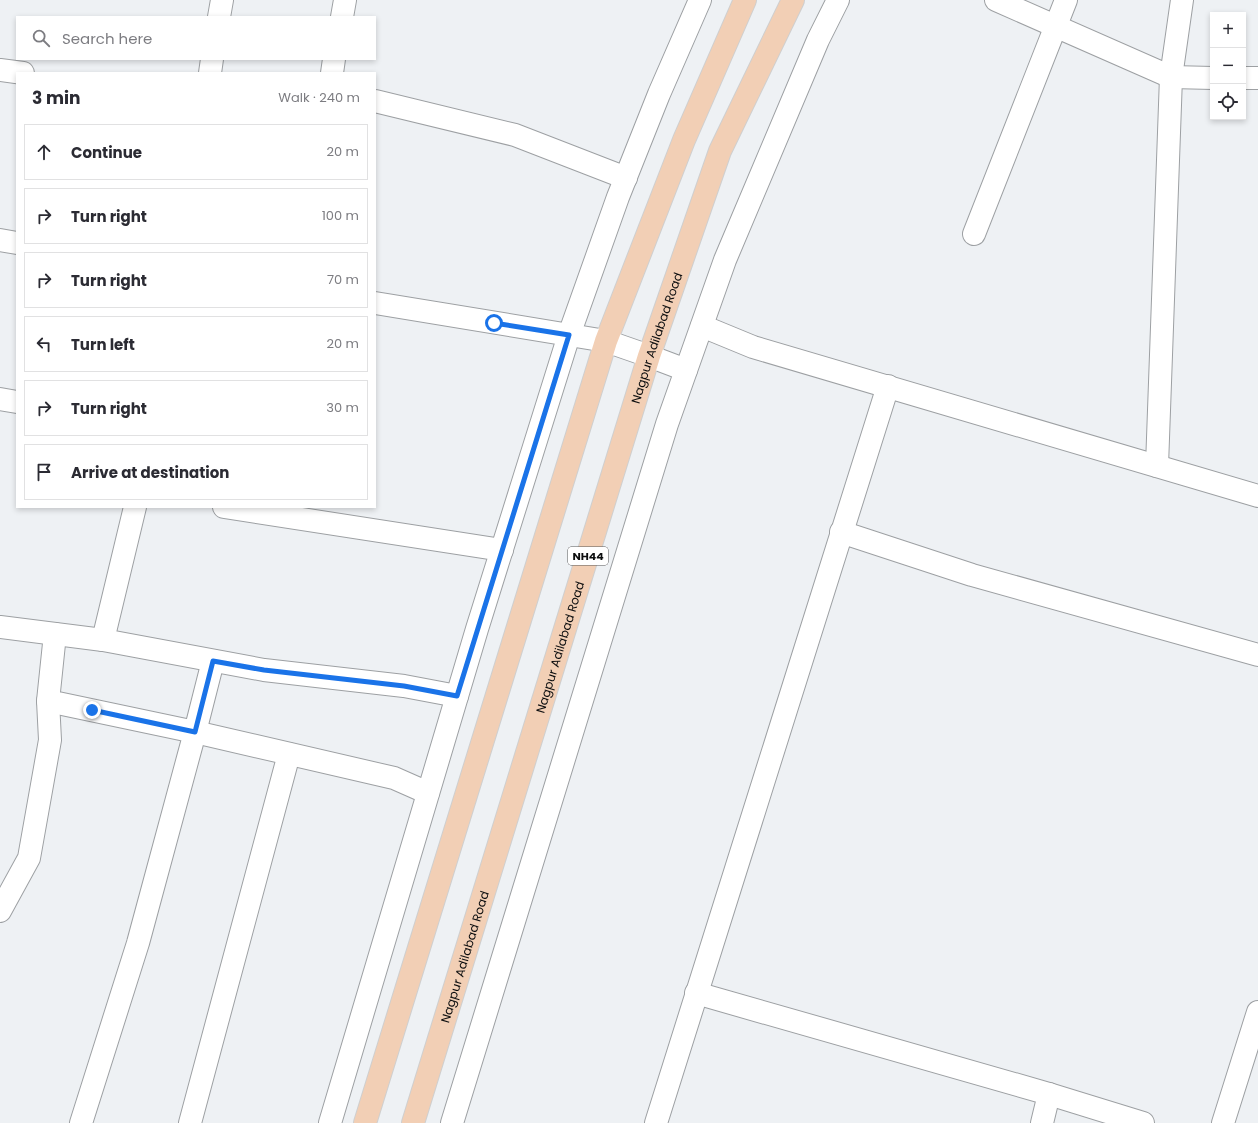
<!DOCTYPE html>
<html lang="en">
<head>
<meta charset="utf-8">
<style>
	:root { --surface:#fff; --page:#f2f2f3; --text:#2b2b33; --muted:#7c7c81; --line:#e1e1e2 }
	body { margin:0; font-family:Poppins,sans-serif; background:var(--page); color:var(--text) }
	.controls { position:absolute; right:12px; top:12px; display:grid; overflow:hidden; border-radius:0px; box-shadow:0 2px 6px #0003 }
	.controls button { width:36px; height:36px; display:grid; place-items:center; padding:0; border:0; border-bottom:1px solid var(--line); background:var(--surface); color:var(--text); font:20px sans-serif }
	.stop { position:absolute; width:12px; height:12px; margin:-9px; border:3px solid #1a73e8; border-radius:50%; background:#fff }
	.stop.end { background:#1a73e8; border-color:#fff; box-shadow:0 1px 4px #0008 }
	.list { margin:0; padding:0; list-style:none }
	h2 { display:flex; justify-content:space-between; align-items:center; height:52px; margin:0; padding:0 16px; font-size:17px }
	h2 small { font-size:13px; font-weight:400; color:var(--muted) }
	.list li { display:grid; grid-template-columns:26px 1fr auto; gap:12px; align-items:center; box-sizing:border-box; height:56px; margin:0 8px 8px; padding:0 8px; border:1px solid var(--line); border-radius:0px }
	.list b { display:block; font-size:15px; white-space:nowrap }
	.list em { font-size:13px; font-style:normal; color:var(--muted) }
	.icon { flex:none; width:22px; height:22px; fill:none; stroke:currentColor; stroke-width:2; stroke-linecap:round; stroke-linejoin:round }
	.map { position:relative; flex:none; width:1258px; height:1123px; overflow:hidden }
	.search { position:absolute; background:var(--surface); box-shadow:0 2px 6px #0003; left:16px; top:16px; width:360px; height:44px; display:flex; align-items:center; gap:10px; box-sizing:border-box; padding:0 14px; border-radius:0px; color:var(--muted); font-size:15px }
	.panel { position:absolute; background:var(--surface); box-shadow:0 2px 6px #0003; left:16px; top:72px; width:360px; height:436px; border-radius:0px }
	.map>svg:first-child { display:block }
</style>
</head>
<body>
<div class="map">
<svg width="1258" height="1123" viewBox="0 0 1258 1123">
	<rect width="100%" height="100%" fill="#eef1f4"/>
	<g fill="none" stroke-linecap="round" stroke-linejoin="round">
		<defs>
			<g id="minor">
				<polyline points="996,0 1171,77 1213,78"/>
				<polyline points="219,17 222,0"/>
				<polyline points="342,17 345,0"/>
				<polyline points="0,70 23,73"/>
				<polyline points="210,73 212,59"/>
				<polyline points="332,73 334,59"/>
				<polyline points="1243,78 1258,78"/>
				<polyline points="375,101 515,135 626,178"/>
				<polyline points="974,234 1066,0"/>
				<polyline points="0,240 17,243"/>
				<polyline points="375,303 606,341 649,356 686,370"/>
				<polyline points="702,326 753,347 1258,496"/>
				<polyline points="0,399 17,402"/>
				<polyline points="1157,466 1171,77 1182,0"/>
				<polyline points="224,507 502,550"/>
				<polyline points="841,532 972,575 1258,655"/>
				<polyline points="0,627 103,640 264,670 404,686 457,696"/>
				<polyline points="55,634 48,701 195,732 394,778 428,793"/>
				<polyline points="103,640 135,507"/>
				<polyline points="0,911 29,858 50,740 48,701"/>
				<polyline points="696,993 1049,1094 1143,1123"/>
				<polyline points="81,1123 138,943 195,732 213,661"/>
				<polyline points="190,1123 289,754"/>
				<polyline points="330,1123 477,629 569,335 618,197 659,94 700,0"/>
				<polyline points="452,1123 667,424 725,260 818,40 838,0"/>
				<polyline points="656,1123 888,386"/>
				<polyline points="1042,1123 1049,1094"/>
				<polyline points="1223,1123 1258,1012"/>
			</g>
			<g id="highway">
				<polyline points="365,1123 606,341 684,140 745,0"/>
				<path id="s1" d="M413,1123l236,-767 71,-205 73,-151"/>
			</g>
		</defs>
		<use href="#minor" stroke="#9da0a3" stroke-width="24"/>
		<use href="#highway" stroke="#cfcfcf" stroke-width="24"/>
		<use href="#minor" stroke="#fff" stroke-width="22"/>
		<use href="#highway" stroke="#f2cfb5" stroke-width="22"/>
	</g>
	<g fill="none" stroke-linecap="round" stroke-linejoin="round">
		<polyline stroke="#1a73e8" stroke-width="5" points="92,710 195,732 213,661 264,670 404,686 457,696 569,335 494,323"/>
	</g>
	<g text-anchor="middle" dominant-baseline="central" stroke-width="3" stroke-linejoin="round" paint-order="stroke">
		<rect fill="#fff" stroke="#565657" stroke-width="1" x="568" y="547" width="40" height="18" rx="3"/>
		<g font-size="11" font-weight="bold" fill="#0d0e0f">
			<text x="588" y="556">NH44</text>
		</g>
		<g font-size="12" fill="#0d0e0f" stroke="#fff">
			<text stroke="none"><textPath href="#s1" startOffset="822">Nagpur Adilabad Road</textPath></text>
			<text stroke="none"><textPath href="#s1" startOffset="498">Nagpur Adilabad Road</textPath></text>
			<text stroke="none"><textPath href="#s1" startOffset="174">Nagpur Adilabad Road</textPath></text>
		</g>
	</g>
</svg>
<div class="controls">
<button>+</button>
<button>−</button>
<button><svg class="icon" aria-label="locate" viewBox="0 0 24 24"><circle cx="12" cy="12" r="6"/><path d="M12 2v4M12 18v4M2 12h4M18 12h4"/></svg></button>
</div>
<div class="stop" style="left:494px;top:323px"></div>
<div class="stop end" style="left:92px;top:710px"></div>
<div class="search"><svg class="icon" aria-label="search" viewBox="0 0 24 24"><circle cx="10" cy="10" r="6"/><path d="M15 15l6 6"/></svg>Search here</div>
<section class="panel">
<h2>3 min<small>Walk · 240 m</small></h2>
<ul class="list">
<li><svg class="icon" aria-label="ahead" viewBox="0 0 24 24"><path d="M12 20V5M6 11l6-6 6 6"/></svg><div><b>Continue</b></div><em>20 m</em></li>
<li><svg class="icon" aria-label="right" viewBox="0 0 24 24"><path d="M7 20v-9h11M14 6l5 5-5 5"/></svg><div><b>Turn right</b></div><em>100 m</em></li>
<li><svg class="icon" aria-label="right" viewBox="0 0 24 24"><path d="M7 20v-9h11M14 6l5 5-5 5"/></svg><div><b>Turn right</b></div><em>70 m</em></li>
<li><svg class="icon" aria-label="left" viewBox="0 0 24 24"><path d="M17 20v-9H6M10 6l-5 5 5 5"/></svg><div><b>Turn left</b></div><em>20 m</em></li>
<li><svg class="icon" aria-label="right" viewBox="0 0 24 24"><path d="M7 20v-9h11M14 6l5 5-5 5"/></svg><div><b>Turn right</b></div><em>30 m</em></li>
<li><svg class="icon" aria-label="arrive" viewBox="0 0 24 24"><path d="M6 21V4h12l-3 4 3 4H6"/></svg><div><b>Arrive at destination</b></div></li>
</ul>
</section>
</div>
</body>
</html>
